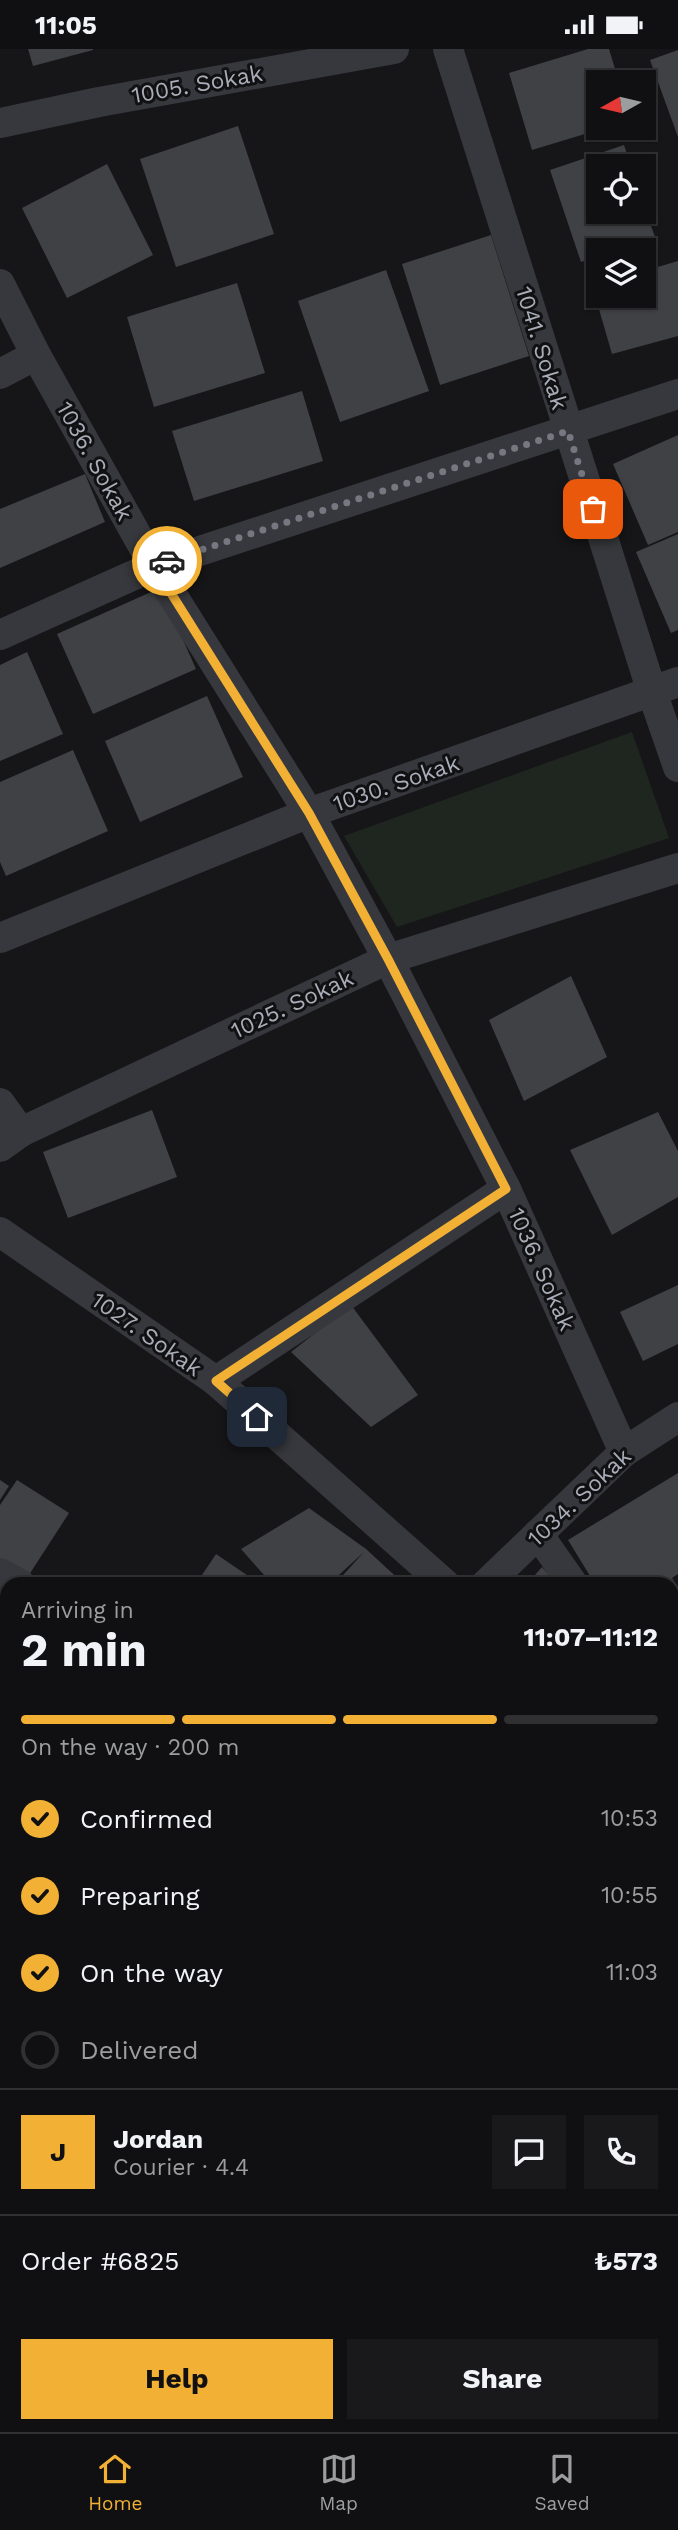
<!DOCTYPE html>
<meta charset="utf-8">
<style>
:root{--surface:#101012;--page:#19191b;--text:#f1f3f6;--muted:#9c9d9f;--line:#303032;--accent:#f2b134}
body{margin:0;font-family:"Work Sans",sans-serif;background:var(--page);color:var(--text);height:100vh;display:flex;flex-direction:column;font-size:26px;white-space:nowrap}
*{box-sizing:border-box;margin:0}
p{font-size:23px;color:var(--muted)}
.icon{flex:none;width:38px;height:38px;fill:none;stroke:currentColor;stroke-width:2;stroke-linecap:round;stroke-linejoin:round}
.map{position:relative;flex:1;overflow:hidden}
.panel{position:absolute;left:0px;top:1528px;width:679px;height:856px;display:flex;flex-direction:column;background:var(--surface);border-radius:21px 21px 0 0;box-shadow:0 2px 5px #0004,0 0 0 2px var(--line)}
.panel>*{flex:none}
.needle{width:46px;rotate:262deg}
.buttons{position:absolute;left:586px;top:21px;display:grid;gap:14px}
.buttons a{display:grid;place-items:center;width:70px;height:70px;border-radius:0px;background:var(--surface);box-shadow:0 2px 5px #0004,0 0 0 2px var(--line);font-size:35px}
.pin{position:absolute;display:grid;place-items:center;width:60px;height:60px;color:#fff;margin:-30px;border-radius:14px;box-shadow:0 4px 10px #0006}
.courier{position:absolute;display:grid;place-items:center;width:70px;height:70px;margin:-35px;border:5px solid #f2b134;border-radius:50%;background:#fff;color:#222;box-shadow:0 2px 9px #0007}
.headline em{font-style:normal;font-weight:700}
.headline div{display:flex;flex-direction:column-reverse}
.headline{display:flex;align-items:center;justify-content:space-between;height:119px;padding:0 21px}
h1{font-size:46px;font-weight:700;line-height:52px}
.bar{display:grid;grid-template-columns:repeat(4,1fr);gap:10px 7px;align-content:center;height:84px;padding:0 21px}
.bar i{height:9px;border-radius:5px;background:var(--line)}
.bar .current{background:var(--accent)}
.bar p{grid-column:span 4}
.line{display:flex;align-items:center;gap:18px;padding:0 21px;border-top:2px solid var(--line)}
.line div{flex:1}
.round{display:grid;place-items:center;flex:none;width:74px;height:74px;border-radius:0px;background:var(--page)}
ol{padding:0 21px;list-style:none}
li{display:flex;align-items:center;gap:21px;height:77px}
li p{margin-inline-start:auto}
li .icon{padding:7px;border-radius:50%;background:var(--accent);color:#111;stroke-width:4}
li:last-child{color:var(--muted)}
li i{width:38px;height:38px;border:4px solid var(--line);border-radius:50%}
.cta{display:flex;gap:14px;margin-top:auto;padding:14px 21px}
.cta a{flex:1;height:80px;border-radius:0px;background:var(--accent);color:#111;font-size:28px;font-weight:700;line-height:80px;text-align:center}
.cta a+a{background:var(--page);color:var(--text)}
.status{display:flex;justify-content:space-between;align-items:center;height:49px;padding:0 35px;background:var(--surface);direction:ltr}
.status svg{height:19px;fill:currentColor}
.tab-bar{display:flex;justify-content:space-around;align-items:center;height:98px;border-top:2px solid var(--line);background:var(--surface);font-size:19px;color:var(--muted)}
.tab-bar a{display:grid;justify-items:center;gap:4px}
.tab-bar .current{color:var(--accent)}
.map>svg:first-child{display:block}
</style>
<div class="status"><b>11:05</b><svg viewBox="0 0 49 12"><path d="M0 12V9h3v3zM5 12V6h3v6zM10 12V3h3v9zM15 12V0h3v12zM26 1h20v11H26zM47 4h2v5h-2z"/></svg></div>
<div class="map">
<svg width="678" height="2383" viewBox="0 0 678 2383">
<rect width="100%" height="100%" fill="#161618"/>
<path fill="#1e261f" d="M632,683L669,789L397,878L344,787Z"/>
<g fill="#2c353c">
<path d="M0,2336L7,2342V2376L48,2377L55,2383H0Z"/>
<path d="M578,2376L581,2383H414L411,2377Z"/>
</g>
<g fill="#404145">
<path d="M28,0H93V1L33,17Z"/>
<path d="M588,0H609L619,33H598V81L532,101L509,24Z"/>
<path d="M678,1V88L650,11Z"/>
<path d="M238,77L274,185L176,218L140,110Z"/>
<path d="M624,96L631,117H598V163H644V157L655,188L615,201H598V207L581,213L550,121Z"/>
<path d="M107,115L153,206L67,249L22,159Z"/>
<path d="M491,186L529,307L440,336L402,215Z"/>
<path d="M678,212V287L612,305L592,236L598,234V247H644V222Z"/>
<path d="M386,221L429,342L340,373L298,252Z"/>
<path d="M237,234L265,324L154,358L127,268Z"/>
<path d="M302,342L323,412L194,452L172,382Z"/>
<path d="M678,386V483L648,496L613,415Z"/>
<path d="M85,425L105,473L0,519V460Z"/>
<path d="M678,485V581L671,584L636,503Z"/>
<path d="M160,539L196,620L93,665L57,585Z"/>
<path d="M27,603L63,685L0,712V616Z"/>
<path d="M207,647L243,728L140,773L105,692Z"/>
<path d="M73,701L108,782L6,827L0,813V733Z"/>
<path d="M571,927L607,1008L524,1052L489,971Z"/>
<path d="M152,1061L177,1128L68,1169L43,1103Z"/>
<path d="M658,1063L678,1102V1148L612,1186L570,1101Z"/>
<path d="M678,1236V1295L643,1312L620,1263Z"/>
<path d="M351,1256L418,1346L371,1378L291,1303Z"/>
<path d="M678,1424V1525L672,1529L678,1538V1567L672,1571V1535H595L568,1491Z"/>
<path d="M0,1431L9,1437L0,1451Z"/>
<path d="M17,1431L69,1464L27,1529L0,1512V1456Z"/>
<path d="M309,1459L366,1500L404,1535H335L364,1503L329,1535H272L241,1500Z"/>
<path d="M216,1505L260,1535H196Z"/>
<path d="M542,1518L557,1535H527Z"/>
<path d="M0,1544L7,1548V1654L0,1650Z"/>
<path d="M678,1610V1658L672,1648V1614Z"/>
<path d="M672,1735L678,1741V1772L672,1781Z"/>
<path d="M678,1809V1847L672,1843V1818Z"/>
<path d="M672,1988L678,1991V2095L672,2093Z"/>
<path d="M7,2213V2258L0,2252V2222Z"/>
<path d="M144,2376H206L201,2383H153Z"/>
<path d="M285,2376H396L399,2383H291Z"/>
</g>
<g fill="none" stroke-linecap="round" stroke-linejoin="round">
<g stroke="#3d3f44" stroke-width="4.5" stroke-dasharray="3.5 5" stroke-linecap="butt">
<path d="M0,2336L7,2342"/>
<path d="M48,2376L55,2383"/>
<path d="M411,2376L414,2383"/>
<path d="M220,2383L225,2376"/>
</g>
<g stroke="#37383d" stroke-width="23">
<path d="M0,2282L7,2287"/>
<path d="M122,2376L130,2383"/>
</g>
<g stroke="#37383d" stroke-width="30">
<path d="M448,0L652,643L678,718"/>
<path d="M0,74L99,53L394,0"/>
<path d="M0,235L36,306L154,517L309,764L388,910L506,1140L624,1403"/>
<path d="M0,325L36,306"/>
<path d="M0,586L154,517L678,345"/>
<path d="M0,889L309,764L678,633"/>
<path d="M0,1054L21,1083"/>
<path d="M0,1098L21,1083L388,910L678,819"/>
<path d="M0,1183L216,1332L445,1535"/>
<path d="M216,1332L506,1140"/>
<path d="M538,1485L573,1535"/>
<path d="M0,1524L20,1535"/>
<path d="M486,1535L624,1403L678,1368"/>
<path d="M672,1677L678,1686"/>
<path d="M672,1935L678,1939"/>
</g>
<path stroke="#37383d" stroke-width="38" d="M646,2376L649,2383"/>
<g stroke="#45474d" stroke-width="38">
<path d="M0,1872L7,1873"/>
<path d="M0,1916L7,1918"/>
<path d="M672,2157H678"/>
<path d="M672,2186L678,2191"/>
<path d="M672,2290L678,2296"/>
</g>
</g>
<g fill="none" stroke-linecap="round" stroke-linejoin="round">
<path stroke="#757880" stroke-width="7" stroke-dasharray="0 12.6" d="M167,512L568,382L593,460"/>
<path stroke="#f2b134" stroke-width="9" d="M167,512L154,517L309,764L388,910L506,1140L216,1332L257,1368"/>
</g>
<g text-anchor="middle" stroke-width="6" stroke-linejoin="round" paint-order="stroke">
<g font-size="23" fill="#a8adb8" stroke="#111113">
<text transform="translate(197 35) rotate(-10)" y="8">1005. Sokak</text>
<text transform="translate(542 299) rotate(73)" y="8">1041. Sokak</text>
<text transform="translate(95 412) rotate(61)" y="8">1036. Sokak</text>
<text transform="translate(396 734) rotate(-19)" y="8">1030. Sokak</text>
<text transform="translate(292 955) rotate(-25)" y="8">1025. Sokak</text>
<text transform="translate(542 1220) rotate(66)" y="8">1036. Sokak</text>
<text transform="translate(147 1285) rotate(35)" y="8">1027. Sokak</text>
<text transform="translate(579 1448) rotate(-43)" y="8">1034. Sokak</text>
</g>
</g>
</svg>
<div class="buttons">
<a><svg class="needle" viewBox="-14 -14 28 28"><path d="M0-13l5 13h-10z" fill="#e53935"/><path d="M0 13l5-13h-10z" fill="#9c9d9f"/></svg></a>
<a><svg class="icon" aria-label="locate" viewBox="0 0 24 24"><circle cx="12" cy="12" r="6"/><path d="M12 2v4M12 18v4M2 12h4M18 12h4"/></svg></a>
<a><svg class="icon" aria-label="layers" viewBox="0 0 24 24"><path d="M12 4l9 5-9 5-9-5zM3 14l9 5 9-5"/></svg></a>
</div>
<div class="pin" style="left:593px;top:460px;background:#ea580c"><svg class="icon" aria-label="bag" viewBox="0 0 24 24"><path d="M5 8h14l-1 12H6zM9 8a3 3 0 0 1 6 0"/></svg></div>
<div class="pin" style="left:257px;top:1368px;background:#1f2937"><svg class="icon" aria-label="home" viewBox="0 0 24 24"><path d="M3 11l9-7 9 7M6 9v11h12V9"/></svg></div>
<div class="courier" style="left:167px;top:512px"><svg class="icon" aria-label="car" viewBox="0 0 24 24"><path d="M5 17H2v-5l4-1 3-4h7l3 4 3 1v5h-3M9 17h6M6 11h13"/><circle cx="7" cy="17" r="2"/><circle cx="17" cy="17" r="2"/></svg></div>
<section class="panel">
<div class="headline"><div><h1>2 min</h1><p>Arriving in</p></div><em>11:07–11:12</em></div>
<div class="bar"><i class="current"></i><i class="current"></i><i class="current"></i><i></i><p>On the way · 200 m</p></div>
<ol>
<li><svg class="icon" aria-label="check" viewBox="0 0 24 24"><path d="M5 12l5 5 9-10"/></svg>Confirmed<p>10:53</p></li>
<li><svg class="icon" aria-label="check" viewBox="0 0 24 24"><path d="M5 12l5 5 9-10"/></svg>Preparing<p>10:55</p></li>
<li><svg class="icon" aria-label="check" viewBox="0 0 24 24"><path d="M5 12l5 5 9-10"/></svg>On the way<p>11:03</p></li>
<li><i></i>Delivered</li>
</ol>
<div class="line" style="height:126px"><b class="round" style="background:var(--accent);color:#111">J</b><div><b>Jordan</b><p>Courier · 4.4</p></div><a class="round"><svg class="icon" aria-label="chat" viewBox="0 0 24 24"><path d="M4 5h16v11H9l-5 4z"/></svg></a><a class="round"><svg class="icon" aria-label="phone" viewBox="0 0 24 24"><path d="M5 4h4l2 5-3 2q2 4 5 5l2-3 5 2v4C11 20 4 13 5 4z"/></svg></a></div>
<div class="line" style="height:91px"><div>Order #6825</div><b>₺573</b></div>
<div class="cta"><a>Help</a><a>Share</a></div>
</section>
</div>
<nav class="tab-bar">
<a class="current"><svg class="icon" aria-label="home" viewBox="0 0 24 24"><path d="M3 11l9-7 9 7M6 9v11h12V9"/></svg>Home</a>
<a><svg class="icon" aria-label="map" viewBox="0 0 24 24"><path d="M3 6l6-2 6 2 6-2v14l-6 2-6-2-6 2zM9 4v14M15 6v14"/></svg>Map</a>
<a><svg class="icon" aria-label="saved" viewBox="0 0 24 24"><path d="M7 4h10v16l-5-4-5 4z"/></svg>Saved</a>
</nav>
